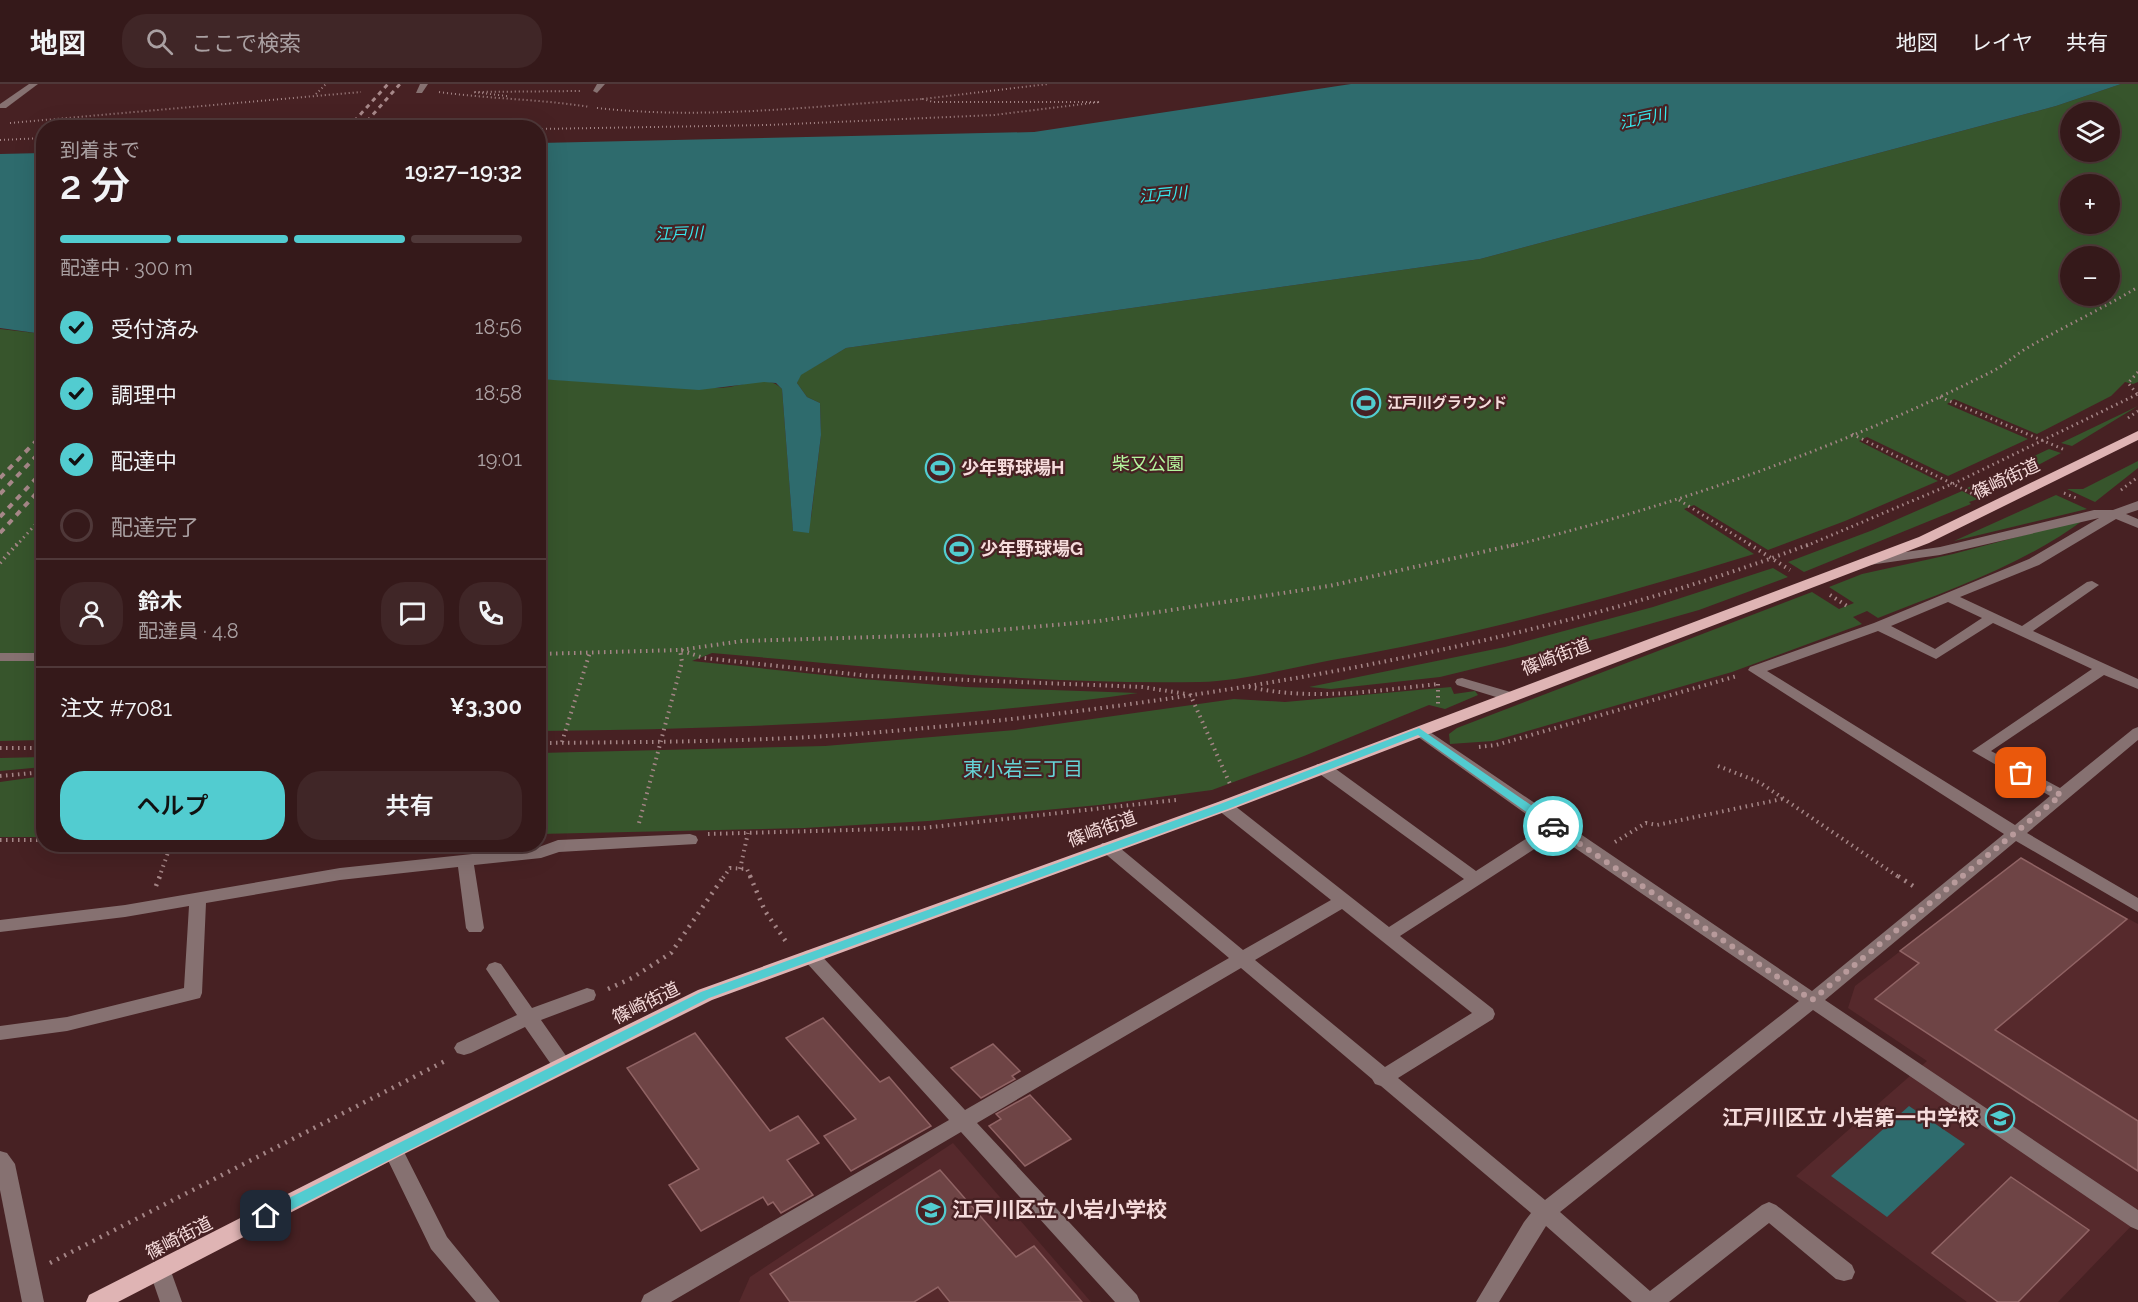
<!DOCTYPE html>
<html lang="ja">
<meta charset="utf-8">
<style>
:root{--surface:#35191a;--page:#402627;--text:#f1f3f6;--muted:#aaa0a2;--line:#4f3839;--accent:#52ccd0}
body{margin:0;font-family:Raleway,"Noto Sans JP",sans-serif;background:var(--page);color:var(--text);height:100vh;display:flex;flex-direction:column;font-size:22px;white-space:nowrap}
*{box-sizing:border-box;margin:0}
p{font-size:20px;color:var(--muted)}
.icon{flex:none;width:33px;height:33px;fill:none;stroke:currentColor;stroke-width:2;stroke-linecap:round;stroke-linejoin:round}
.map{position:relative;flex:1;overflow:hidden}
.drawer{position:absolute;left:36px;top:36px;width:510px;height:732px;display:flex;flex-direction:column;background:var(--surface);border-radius:24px;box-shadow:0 6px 24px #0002,0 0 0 2px var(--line)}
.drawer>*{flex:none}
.buttons{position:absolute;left:2060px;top:18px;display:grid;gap:12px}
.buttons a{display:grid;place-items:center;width:60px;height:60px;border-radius:50%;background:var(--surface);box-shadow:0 6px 24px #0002,0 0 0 2px var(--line);font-size:30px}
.pin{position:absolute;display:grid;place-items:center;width:51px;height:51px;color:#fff;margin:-26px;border-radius:12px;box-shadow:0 3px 9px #0006}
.courier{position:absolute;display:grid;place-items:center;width:60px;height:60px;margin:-30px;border:4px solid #52ccd0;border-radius:50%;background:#fff;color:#222;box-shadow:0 2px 8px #0007}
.summary em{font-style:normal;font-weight:600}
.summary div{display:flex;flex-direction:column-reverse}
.summary{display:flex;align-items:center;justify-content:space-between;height:102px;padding:0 24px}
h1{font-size:39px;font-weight:600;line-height:45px}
.bar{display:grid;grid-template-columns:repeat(4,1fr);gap:9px 6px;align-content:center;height:72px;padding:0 24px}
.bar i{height:8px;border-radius:4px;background:var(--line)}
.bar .active{background:var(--accent)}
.bar p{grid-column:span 4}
.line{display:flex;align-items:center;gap:15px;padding:0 24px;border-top:2px solid var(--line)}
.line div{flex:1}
.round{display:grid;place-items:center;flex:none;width:63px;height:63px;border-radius:24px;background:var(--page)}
ol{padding:0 24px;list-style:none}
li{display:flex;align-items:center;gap:18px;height:66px}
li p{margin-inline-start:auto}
li .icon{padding:6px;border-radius:50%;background:var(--accent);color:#111;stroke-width:4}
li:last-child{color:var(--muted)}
li i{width:33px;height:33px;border:3px solid var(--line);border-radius:50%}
.primary-button{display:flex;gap:12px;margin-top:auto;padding:12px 24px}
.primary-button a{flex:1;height:69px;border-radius:24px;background:var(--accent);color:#111;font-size:24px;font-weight:600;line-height:69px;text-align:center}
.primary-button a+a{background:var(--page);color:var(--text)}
header{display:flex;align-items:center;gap:36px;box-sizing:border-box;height:84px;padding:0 30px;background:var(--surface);border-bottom:2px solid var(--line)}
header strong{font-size:28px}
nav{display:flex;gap:33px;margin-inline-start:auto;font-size:21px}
.search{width:420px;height:54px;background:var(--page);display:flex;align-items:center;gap:15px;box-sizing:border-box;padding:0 21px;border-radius:24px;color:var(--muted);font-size:22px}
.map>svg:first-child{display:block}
</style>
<header>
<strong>地図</strong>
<div class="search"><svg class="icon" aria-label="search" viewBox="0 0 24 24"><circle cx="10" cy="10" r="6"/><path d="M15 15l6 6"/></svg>ここで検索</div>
<nav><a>地図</a><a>レイヤ</a><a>共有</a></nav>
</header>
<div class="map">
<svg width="2138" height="1218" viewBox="0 0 2138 1218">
<rect width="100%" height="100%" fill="#472123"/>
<g fill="#56292c">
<path d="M2020,775L2138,840V1135L2058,1218H1967L1796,1092L1927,977L1848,924L1855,902Z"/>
<path d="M953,1059L1091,1218H739L750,1193Z"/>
</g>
<g fill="#37552c" fill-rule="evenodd">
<path d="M2121,0H2138V298L2133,300L2125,298L2111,312L2037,350L1954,315L1947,320L2028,355L1948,392L1867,353L1859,357L1938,397L1845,437L1768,466L1694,421L1684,425L1754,470C1615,513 1475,551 1332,576C1291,584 1241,597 1200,598C1039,601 874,583 712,569L692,577L862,595L966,603L1138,609C939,637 740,645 539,647V295C599,297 660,305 720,304C739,304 767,289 782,305L793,446L811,434L821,351L820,319L807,313L797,299L800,291L846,264L1480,175L2056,22ZM2070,28H2109V68H2070ZM2070,100H2109V140H2070ZM2070,172H2109V212H2070Z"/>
<path d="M0,245L44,250L43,656L0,657Z"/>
<path d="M2138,322L2072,362L2061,359Z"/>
<path d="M2049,365L2061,369L2017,392L2020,396L1982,412L1967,404Z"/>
<path d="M2138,377V384L2095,418L2067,405H2083Z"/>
<path d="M1962,407L1978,415L1969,418L1971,420L1804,488L1788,478L1873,446Z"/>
<path d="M2056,411L2087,425L1954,457Z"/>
<path d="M2085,435C2023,481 1949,506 1878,534L1867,527L1853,533L1862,540L1732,588L1493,657L1450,660L1449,650L1457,644L1812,508L1839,525L1854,519L1829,503L1862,490L1953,470Z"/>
<path d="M1773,484L1788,493L1699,526L1604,553L1440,593L1331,605L1309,603L1505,563L1653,523Z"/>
<path d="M1451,603L1454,610L1475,607L1478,611L1445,625L1429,621L1304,672L1212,706L1099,721L928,737L804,744L539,750V669L825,662L1015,646L1234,615L1285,618Z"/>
<path d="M43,673V683L0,687V674Z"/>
<path d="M43,692V753H0V698Z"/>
</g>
<g fill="#2e6b6d">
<path d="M1351,0H2121L2056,22L1480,175L846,264L801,291L797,299L807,313L820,319L821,351L809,449L793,447L782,305L776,299L764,298L699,306L539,295V59L1034,48Z"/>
<path d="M43,69H44L43,250L0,244V70Z"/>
<path d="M1909,1022L1965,1060L1887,1133L1831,1092Z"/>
</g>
<g fill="#6e4445" stroke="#906364" stroke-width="1.5">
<path d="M2021,774L2127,835L1995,946L2138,1037V1087L1875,915L1919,879L1900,867Z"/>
<path d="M823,934L880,998L889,993L931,1042L851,1087L824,1052L856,1035L786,954Z"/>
<path d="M695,949L770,1047L798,1032L819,1059L787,1076L813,1111L781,1129L773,1118L768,1121L763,1113L701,1147L669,1101L699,1085L627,984Z"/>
<path d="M993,960L1020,987L1012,992L1015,995L981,1014L951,984Z"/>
<path d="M1030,1011L1071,1055L1025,1082L989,1042L1001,1035L996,1030Z"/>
<path d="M940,1086L1016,1173L1034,1162L1082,1218H950L938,1203L914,1218H790L770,1190Z"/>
<path d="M2011,1093L2089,1146L2018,1218H1998L1932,1169Z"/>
</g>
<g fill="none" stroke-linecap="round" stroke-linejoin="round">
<g stroke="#a48586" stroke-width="2" stroke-dasharray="1 3" stroke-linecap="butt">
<path d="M439,8C490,15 539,15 590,23"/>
<path d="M316,10L326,0"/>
<path d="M507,12L473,8L580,7"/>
<path d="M597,24C706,36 814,22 923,15"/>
<path d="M10,39L361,8"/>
<path d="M538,45L768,41L994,31L1100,18H933L923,15L1048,0"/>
<path d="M0,56L44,54"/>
</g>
<g stroke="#a48586" stroke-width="3" stroke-dasharray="1.5 4" stroke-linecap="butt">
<path d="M2138,288L2128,299L2138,311"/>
<path d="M1940,313L2065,366"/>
<path d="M2128,334L2138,327"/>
<path d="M1852,350L1975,411"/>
<path d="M2121,406L2138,393"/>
<path d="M2064,409L2079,415"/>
<path d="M1679,416L1752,462"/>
<path d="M16,462L44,431"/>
<path d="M1511,462C1677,421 1841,364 1993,287C2005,281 2015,271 2027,264C2063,243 2102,225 2138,203"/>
<path d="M1806,462L1959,397L2138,310"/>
</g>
<g stroke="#a48586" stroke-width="4" stroke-dasharray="1.5 4.5" stroke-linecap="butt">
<path d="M1749,460L1790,486"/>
<path d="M0,479L17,460"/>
<path d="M1830,511L1847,522"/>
<path d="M538,570L680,566L704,574L870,592L1142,603L1187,610"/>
<path d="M1438,600V620"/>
<path d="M1249,603C1312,617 1374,607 1438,600"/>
<path d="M1190,610L1230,700"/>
<path d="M562,658L590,568"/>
<path d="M538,659C644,658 751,658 856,650C1021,637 1184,615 1346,585C1503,555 1660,517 1810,460"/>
<path d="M1479,663L1496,661L1737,592"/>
<path d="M0,664H44"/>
<path d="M1718,682L1759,698L1900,794"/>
<path d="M0,692L44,688"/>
<path d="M639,739L682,578L680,566L742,557L942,551L1099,537L1329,502L1518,460"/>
<path d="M708,750L923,744L1176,716"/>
<path d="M0,756H44"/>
<path d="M1615,758L1646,739L1657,741L1782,715"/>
<path d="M740,785L748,749"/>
<path d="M159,794L171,760"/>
<path d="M723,794L730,784L747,785L751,794"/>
</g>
<g stroke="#a48586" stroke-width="4.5" stroke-dasharray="2 6" stroke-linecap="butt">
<path d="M750,792L765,827L787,859"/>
<path d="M1898,792L1916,804"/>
<path d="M156,802L160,792"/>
<path d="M608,905L632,894L671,869L724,792"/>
<path d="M50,1179L447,976"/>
</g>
<g fill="#867171" fill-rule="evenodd">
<path d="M29,0H38L6,24H0V20Z"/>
<path d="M420,0H428L422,9H416Z"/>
<path d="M597,0H605L597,9L593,7Z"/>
<path d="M2138,417V426L2126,430L2138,435V444L2116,435L2039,481L1960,513L2022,542L2087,498L2092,497L2099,501L2033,547L2138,595V605L2104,591L1991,667L2060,704L2133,645L2138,643V656L2027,749L2138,814V828L2016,757L1825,916L2138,1126V1146L2131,1143L1813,926L1560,1128L1650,1207L1762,1121L1769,1118L1776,1121L1852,1181L1855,1188L1852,1195L1844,1197L1836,1195L1769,1139L1669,1218H1632L1546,1142L1499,1218H1476L1524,1138L1531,1129L1381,1002L1375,1000L1372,995L1241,884L977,1039L1137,1211L1140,1218H1115L961,1048L671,1218H641L644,1211L949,1036L805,877L802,872L805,867L811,866L817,867L965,1026L1229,874L1102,767L1100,763L1102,759H1114L1243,866L1331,816L1218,726L1216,722L1218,718H1230L1389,843L1464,795L1317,688L1315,684L1317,680H1329L1476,787L1544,743L1414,650L1411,647L1414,644H1424L1812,907L2004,750L1748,586L1750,583L1874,539L2029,475L2099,434L1940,471L1869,481L1864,480L1862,477L1864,474L1940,463L2094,426H2113ZM1948,518L1982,534L1935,565L1891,542ZM1993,539L2092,585L1972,667L2050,712L2015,741L1767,587L1878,547L1936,575ZM1556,751L1799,917L1545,1116L1398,994L1493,935L1495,930L1493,925L1400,852ZM1342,825L1472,929L1385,983L1255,876Z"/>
<rect x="0" y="569" width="44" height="8"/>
<path d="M1462,594L1514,609L1517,612L1509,617L1457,601L1455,598L1457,595Z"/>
<path d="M690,750L696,752L698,756L696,760L559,768L541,774L474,781L484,844L481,848H469L466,844L458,783L340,796L206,819L202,909L200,914L67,947L0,956V942L67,933L184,904L189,822L125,833L0,848V836L125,821L340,784L539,763L558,756Z"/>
<path d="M495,878L501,880L532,924L587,904L594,906L596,911L594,916L541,936L569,976L572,981L569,986L562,988L555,986L525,943L471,969L464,971L457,969L454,964L457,959L517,931L486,885L489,880Z"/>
<path d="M393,1058L400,1060L447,1153L500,1218H476L431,1165L383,1066L386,1060Z"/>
<path d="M0,1067L7,1069L15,1080L44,1218H22L0,1106Z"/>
<path d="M160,1177L168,1179L182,1218H160L149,1186L152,1179Z"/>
</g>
<path fill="#dfb4b4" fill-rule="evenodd" d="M2138,347V356L1929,459L1230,726L712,916L400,1072L118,1218H86L89,1211L386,1060L698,906L1218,718L1919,453Z"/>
<g stroke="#a78889" stroke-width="3" stroke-dasharray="4.5 4.5" stroke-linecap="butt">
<path d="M348,44L388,0"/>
<path d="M361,44L400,0"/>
</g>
<g stroke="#a78889" stroke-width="4" stroke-dasharray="6 6" stroke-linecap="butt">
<path d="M0,394L44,349"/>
<path d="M0,410L44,364"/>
<path d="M0,433L44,386"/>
<path d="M0,449L44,401"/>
</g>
</g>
<path fill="#52ccd0" d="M1419,644L1557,739V744H1549L1418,651L1228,725L709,914L271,1136L266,1137L259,1132L261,1128L701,908L1220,720Z"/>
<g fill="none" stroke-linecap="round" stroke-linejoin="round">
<path stroke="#b89a9b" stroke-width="6" stroke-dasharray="0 10.8" d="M1553,742L1812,916L2061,711L2021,689"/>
</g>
<defs>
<g id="stadium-ring" transform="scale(1.5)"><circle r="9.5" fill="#472123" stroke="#52ccd0" stroke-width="1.5"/><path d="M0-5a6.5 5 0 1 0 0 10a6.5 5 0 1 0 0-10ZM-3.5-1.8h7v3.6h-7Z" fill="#52ccd0"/></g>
<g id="school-ring" transform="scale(1.5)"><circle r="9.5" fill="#472123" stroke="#52ccd0" stroke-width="1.5"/><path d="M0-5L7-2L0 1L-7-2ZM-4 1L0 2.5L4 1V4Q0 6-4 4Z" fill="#52ccd0"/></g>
</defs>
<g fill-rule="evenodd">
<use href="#stadium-ring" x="1366" y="319"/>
<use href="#stadium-ring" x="940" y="384"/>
<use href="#stadium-ring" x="959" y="465"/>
<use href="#school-ring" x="2000" y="1034"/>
<use href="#school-ring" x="931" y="1126"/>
</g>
<g text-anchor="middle" stroke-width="4.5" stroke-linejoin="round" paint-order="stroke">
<g font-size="15" font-weight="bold" fill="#f5dbdb" stroke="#472123" text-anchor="start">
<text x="1387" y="324">江戸川グラウンド</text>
</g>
<g font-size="16" font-style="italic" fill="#37e8ed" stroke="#472123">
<text transform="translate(1643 34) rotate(-12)" y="6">江戸川</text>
<text transform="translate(1163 110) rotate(-5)" y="6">江戸川</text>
<text transform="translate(679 149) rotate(-2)" y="6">江戸川</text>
</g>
<g font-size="18" fill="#b5f79e" stroke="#472123">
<text x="1148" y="386">柴又公園</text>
</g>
<g font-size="18" font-weight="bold" fill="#f5dbdb" stroke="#472123" text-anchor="start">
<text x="961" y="390">少年野球場H</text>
<text x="980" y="471">少年野球場G</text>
</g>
<g font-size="18" fill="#f5dbdb" stroke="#472123">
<text transform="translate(2006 395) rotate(-25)" y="6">篠崎街道</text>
<text transform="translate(1556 573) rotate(-21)" y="6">篠崎街道</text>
<text transform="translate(1102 745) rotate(-20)" y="6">篠崎街道</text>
<text transform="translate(646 919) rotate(-26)" y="6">篠崎街道</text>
<text transform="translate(179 1154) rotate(-27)" y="6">篠崎街道</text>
</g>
<g font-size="20" fill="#66d3d6" stroke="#472123">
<text x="1023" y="692">東小岩三丁目</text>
</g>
<g font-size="21" font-weight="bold" fill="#f5dbdb" stroke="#472123" text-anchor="end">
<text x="1979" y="1041">江戸川区立 小岩第一中学校</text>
<text x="952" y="1133" text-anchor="start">江戸川区立 小岩小学校</text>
</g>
</g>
</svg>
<div class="buttons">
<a><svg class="icon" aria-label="layers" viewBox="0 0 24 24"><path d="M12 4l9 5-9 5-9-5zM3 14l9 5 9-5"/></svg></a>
<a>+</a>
<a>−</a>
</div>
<div class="pin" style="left:2021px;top:689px;background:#ea580c"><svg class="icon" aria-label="bag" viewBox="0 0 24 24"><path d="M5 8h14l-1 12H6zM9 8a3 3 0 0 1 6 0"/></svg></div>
<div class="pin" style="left:266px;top:1132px;background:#1f2937"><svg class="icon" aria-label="home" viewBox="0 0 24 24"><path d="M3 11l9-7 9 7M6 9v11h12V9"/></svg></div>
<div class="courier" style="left:1553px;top:742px"><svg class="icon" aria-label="car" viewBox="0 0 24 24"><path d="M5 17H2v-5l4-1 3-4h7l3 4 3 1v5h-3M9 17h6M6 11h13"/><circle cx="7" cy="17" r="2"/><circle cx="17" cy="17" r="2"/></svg></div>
<section class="drawer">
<div class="summary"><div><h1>2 分</h1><p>到着まで</p></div><em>19:27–19:32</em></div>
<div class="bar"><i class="active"></i><i class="active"></i><i class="active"></i><i></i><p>配達中 · 300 m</p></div>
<ol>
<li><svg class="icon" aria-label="check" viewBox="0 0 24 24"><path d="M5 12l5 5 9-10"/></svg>受付済み<p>18:56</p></li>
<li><svg class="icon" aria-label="check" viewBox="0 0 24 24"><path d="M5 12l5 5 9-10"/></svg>調理中<p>18:58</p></li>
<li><svg class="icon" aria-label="check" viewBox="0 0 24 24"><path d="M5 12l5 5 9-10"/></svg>配達中<p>19:01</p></li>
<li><i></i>配達完了</li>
</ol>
<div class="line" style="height:108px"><a class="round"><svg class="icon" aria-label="person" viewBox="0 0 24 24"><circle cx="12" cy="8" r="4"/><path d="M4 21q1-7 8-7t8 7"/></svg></a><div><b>鈴木</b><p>配達員 · 4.8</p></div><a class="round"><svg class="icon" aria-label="chat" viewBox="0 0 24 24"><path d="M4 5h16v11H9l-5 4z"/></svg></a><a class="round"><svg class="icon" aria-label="phone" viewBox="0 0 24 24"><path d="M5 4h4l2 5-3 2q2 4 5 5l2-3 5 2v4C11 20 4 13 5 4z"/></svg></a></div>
<div class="line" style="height:78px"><div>注文 #7081</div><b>¥3,300</b></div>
<div class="primary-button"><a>ヘルプ</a><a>共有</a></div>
</section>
</div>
